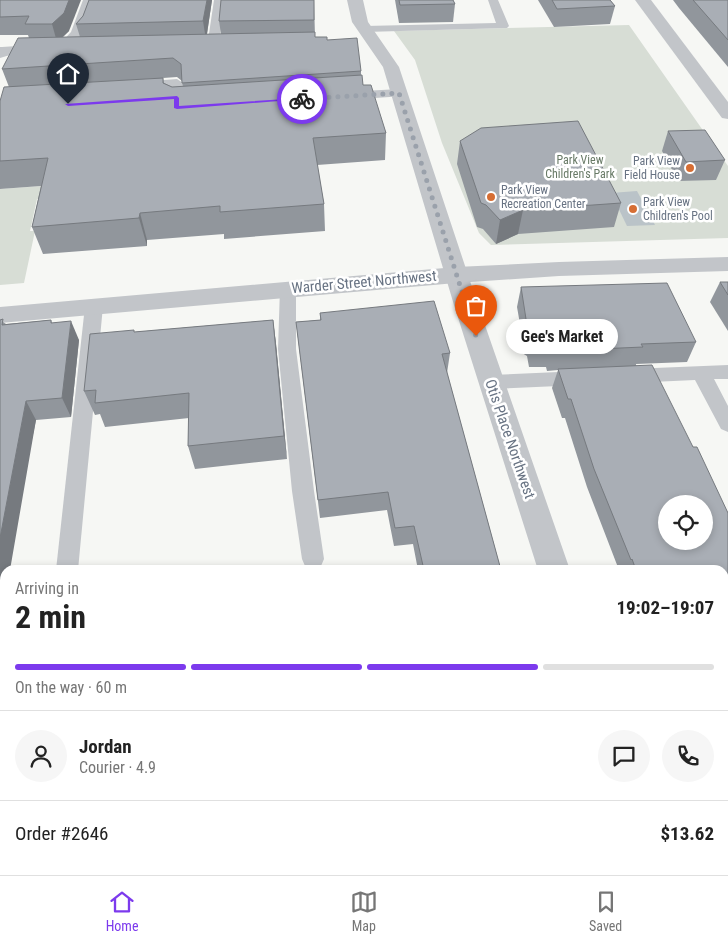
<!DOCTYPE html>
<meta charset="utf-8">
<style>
:root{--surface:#fff;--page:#f6f6f6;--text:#222;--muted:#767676;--line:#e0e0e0;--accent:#7c3aed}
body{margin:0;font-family:"Roboto Condensed",sans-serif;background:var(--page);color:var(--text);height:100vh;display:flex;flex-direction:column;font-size:19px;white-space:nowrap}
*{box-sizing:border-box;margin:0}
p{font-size:16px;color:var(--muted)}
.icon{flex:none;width:28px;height:28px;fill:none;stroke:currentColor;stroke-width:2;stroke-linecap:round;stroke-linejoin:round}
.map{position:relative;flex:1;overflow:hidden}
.side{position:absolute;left:0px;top:565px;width:729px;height:310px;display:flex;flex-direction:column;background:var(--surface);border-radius:15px 15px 0 0;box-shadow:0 2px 8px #0003}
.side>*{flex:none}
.fabs{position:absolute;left:658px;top:495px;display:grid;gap:10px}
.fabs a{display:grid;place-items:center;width:55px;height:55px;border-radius:50%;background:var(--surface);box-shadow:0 2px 8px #0003;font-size:25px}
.pin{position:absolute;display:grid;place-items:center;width:42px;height:42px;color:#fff;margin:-51px -21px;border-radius:50% 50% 50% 0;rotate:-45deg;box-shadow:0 0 5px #0007}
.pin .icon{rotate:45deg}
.courier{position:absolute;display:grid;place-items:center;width:50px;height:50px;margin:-25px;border:4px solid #7c3aed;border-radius:50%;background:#fff;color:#222;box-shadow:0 1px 6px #0007}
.bubble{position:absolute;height:35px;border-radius:18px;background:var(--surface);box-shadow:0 2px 8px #0003;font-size:16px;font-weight:700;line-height:35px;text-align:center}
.summary em{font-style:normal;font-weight:700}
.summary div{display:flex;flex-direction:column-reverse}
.summary{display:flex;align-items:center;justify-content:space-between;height:85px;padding:0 15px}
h1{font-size:32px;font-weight:700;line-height:38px}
.bar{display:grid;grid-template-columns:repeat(4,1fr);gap:8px 5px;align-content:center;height:60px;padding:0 15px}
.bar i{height:6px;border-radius:4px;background:var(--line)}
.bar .current{background:var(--accent)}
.bar p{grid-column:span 4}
.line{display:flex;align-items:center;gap:12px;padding:0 15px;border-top:1px solid var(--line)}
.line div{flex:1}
.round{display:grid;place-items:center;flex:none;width:52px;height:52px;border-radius:26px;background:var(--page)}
.dock{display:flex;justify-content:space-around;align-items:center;height:70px;border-top:1px solid var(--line);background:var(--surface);font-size:14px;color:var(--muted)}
.dock a{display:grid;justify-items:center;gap:2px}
.dock .current{color:var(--accent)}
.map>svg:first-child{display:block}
</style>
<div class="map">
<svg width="728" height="875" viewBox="0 0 728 875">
<rect width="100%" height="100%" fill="#f6f7f4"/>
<g fill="#d7ddd5">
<path d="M629,25L728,166V238L491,245L479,233L442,143L415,60L394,31Z"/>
<path d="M57,185L55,198L37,199L30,231H35L24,283L0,285V189Z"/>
</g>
<path fill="#bac3c8" d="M637,191L655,225L627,226L611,193Z"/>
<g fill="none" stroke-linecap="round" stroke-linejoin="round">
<g fill="#c2c5c9" fill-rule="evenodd">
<path d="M214,0H224L219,47L213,51L207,47Z"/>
<path d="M488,0H498L509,26L507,28L365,32L359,29L365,26L496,23Z"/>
<path d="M177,79L183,83L184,103L190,107L188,110L172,111L170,108L171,87L139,90L133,86L139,82Z"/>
<path d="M399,89L405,93L404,96L346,100L340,96L346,92Z"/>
<path d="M288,282L294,284L296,288V349L314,491L324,559L321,566L313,569L305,566L302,559L292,491L278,349L280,288L282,284Z"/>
<path d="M94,300L100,302L103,306L78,570H56L85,306L88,302Z"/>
<path d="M728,365V379H714L728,406V432L721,429L695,380L630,383L623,381L621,376L623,371L630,369Z"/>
<path d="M581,371L588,373L590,378L588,383L581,385L491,389L484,387L482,382L484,377L491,375Z"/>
<path d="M167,870H195L196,875H166Z"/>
</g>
<g fill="#c2c5c9" fill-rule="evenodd">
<path d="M83,0H99L86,34L70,51H58L56,48L71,32Z"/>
<path d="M347,0H363L368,22L399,67L478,305L570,570H538L454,305L383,67L352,22Z"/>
<path d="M635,0H651L728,102V119L722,118Z"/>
<path d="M48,44L54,46L56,49L54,52L10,55L0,58V47H2Z"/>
<path d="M633,870H673L675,875H635Z"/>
</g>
<path fill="#c2c5c9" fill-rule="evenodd" d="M728,257V271L559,276L456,283L0,323V307L456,267L559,262Z"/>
</g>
<g fill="#91969c" fill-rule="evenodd">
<path d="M0,0L69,31L63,37H80L76,24L83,16L89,0H212L207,34H221L219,21L314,0L315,37L327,40L361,71V75L363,85L386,133L385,160L317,165L324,204L325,231L224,239V234L147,240V246L43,254L32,227L41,186L0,189V101L9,87L2,69L29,38L28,35H0ZM177,77L182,81L183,87H172L164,83L163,78Z"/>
<path d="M395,0H453L455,4L453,22L399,23Z"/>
<path d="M538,0H610L615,6L610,24L554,27Z"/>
<path d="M673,0H728V67L679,8Z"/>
<path d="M668,131L725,160L716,180L678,181L662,151Z"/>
<path d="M460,141L621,203L614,227L518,234L496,244L483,229L477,227L457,164Z"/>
<path d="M720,282H728V331L710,302Z"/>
<path d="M521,287L696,342L687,362L636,364V365L693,447L728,513V854L724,843V570H619L587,487L565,418H562L552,388L558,370L547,371L546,367H529L527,356L512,347L517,327L520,324L517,307Z"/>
<path d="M320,313L450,353L447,373L501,570H418L413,544L394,546L387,510L320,518L296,322L320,320Z"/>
<path d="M0,320L6,324L51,320L52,323L79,340L71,417L36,420L5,570V651L0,652Z"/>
<path d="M273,320L276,344L287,459L195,469L188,446L189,418L105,427L100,414L95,415L84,391L135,332Z"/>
<path d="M388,870H542L544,875H388Z"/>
</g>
<g fill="#767a7f">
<path d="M69,0H81L69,31L57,42L52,24Z"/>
<path d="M207,0H212L206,40L203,21Z"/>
<path d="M523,210L518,234L496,244L500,220Z"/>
<path d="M140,213L147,240V246L139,218Z"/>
<path d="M273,320L276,344L287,459L284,436Z"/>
<path d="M71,321L79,340L71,417L62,398Z"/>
<path d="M26,401L36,420L10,570H5V648L0,643V538Z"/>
<rect x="254" y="870" width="5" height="5"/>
</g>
<g fill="#a9aeb5" stroke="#767a7f" fill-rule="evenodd">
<path d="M0,0H69L64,13L52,24H25L29,16L0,17Z"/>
<path d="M89,0H207L203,21L76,24L83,16Z"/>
<path d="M221,0H314V20L219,21Z"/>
<path d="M399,0H453L455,4L400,5Z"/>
<path d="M552,0H610L615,6L557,9Z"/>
<path d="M693,0H728V40Z"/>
<path d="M315,32V37H327V40L357,38L361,71L182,83L181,64L173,58L2,69L18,38Z"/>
<path d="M362,75L363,85H371L386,133L313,138L324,204L220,212V206L140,213L139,218L32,227L48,158L0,161V101L4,87L163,78V83L172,87Z"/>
<path d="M578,121L621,203L523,210L500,220L486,205L481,203L460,141L481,128Z"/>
<path d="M705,130L725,160L686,162L668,131Z"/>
<path d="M720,282H728V295Z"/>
<path d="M667,283L696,342L641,344L643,347L553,351L551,347L534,348L532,336L517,327L526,319L521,287Z"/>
<path d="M434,301L450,353L442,354L501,570H424L414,526L395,528L388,492L318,500L296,322L321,320L320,313Z"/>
<path d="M3,319L2,325L51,320V323L71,321L62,398L26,401L0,538V320Z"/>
<path d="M273,320L284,436L188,446L189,393L95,403L96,390L84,391L90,334L134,330V332Z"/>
<path d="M652,365L693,447H697L728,513V804L724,793V570H636L632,559L631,560L594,469L571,399H568L558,369ZM666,504H704V541H666Z"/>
<path d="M0,584H3L0,599Z"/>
<rect x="198" y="870" width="56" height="5"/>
<path d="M390,870H542L544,875H390Z"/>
</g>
<path fill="#7c3aed" d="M177,96L179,98V106L302,98L304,99L177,109L174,108V99L68,106L65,104Z"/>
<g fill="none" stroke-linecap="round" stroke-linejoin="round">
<path stroke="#9aa1ab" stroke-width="5" stroke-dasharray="0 9" d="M302,99L399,93L476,336"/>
</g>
<g fill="#d66e34" stroke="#fff" stroke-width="2">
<circle cx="690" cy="168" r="5"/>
<circle cx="491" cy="197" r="5"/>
<circle cx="633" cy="209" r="5"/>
</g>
<g text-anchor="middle" stroke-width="5" stroke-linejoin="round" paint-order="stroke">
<g font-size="12" fill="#687a66" stroke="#fff">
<text x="580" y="164">Park View<tspan x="580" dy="14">Children's Park</tspan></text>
</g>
<g font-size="12" fill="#687383" stroke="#fff" text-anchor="start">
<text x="680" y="165" text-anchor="end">Park View<tspan x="680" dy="14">Field House</tspan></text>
<text x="501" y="194">Park View<tspan x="501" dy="14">Recreation Center</tspan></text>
<text x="643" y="206">Park View<tspan x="643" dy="14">Children's Pool</tspan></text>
</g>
<g font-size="15" fill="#687383" stroke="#fff">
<text transform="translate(364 282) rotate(-5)" y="5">Warder Street Northwest</text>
<text transform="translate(510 439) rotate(71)" y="5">Otis Place Northwest</text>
</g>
</g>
</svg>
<div class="fabs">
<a><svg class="icon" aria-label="locate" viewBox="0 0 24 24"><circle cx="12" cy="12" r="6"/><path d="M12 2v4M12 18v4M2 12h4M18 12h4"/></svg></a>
</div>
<div class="pin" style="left:476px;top:336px;background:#ea580c"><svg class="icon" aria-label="bag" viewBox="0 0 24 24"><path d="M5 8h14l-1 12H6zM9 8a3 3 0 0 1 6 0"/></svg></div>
<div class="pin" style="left:68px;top:104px;background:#1f2937"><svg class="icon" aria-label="home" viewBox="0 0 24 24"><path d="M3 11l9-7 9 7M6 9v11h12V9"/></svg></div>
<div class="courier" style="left:302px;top:99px"><svg class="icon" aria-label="bike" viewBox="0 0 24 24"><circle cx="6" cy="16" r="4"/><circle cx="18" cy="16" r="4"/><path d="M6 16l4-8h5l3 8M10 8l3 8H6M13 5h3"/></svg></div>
<div class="bubble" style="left:506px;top:319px;width:112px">Gee's Market</div>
<section class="side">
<div class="summary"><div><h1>2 min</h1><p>Arriving in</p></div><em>19:02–19:07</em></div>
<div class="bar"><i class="current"></i><i class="current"></i><i class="current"></i><i></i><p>On the way · 60 m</p></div>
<div class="line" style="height:90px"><a class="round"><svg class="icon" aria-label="person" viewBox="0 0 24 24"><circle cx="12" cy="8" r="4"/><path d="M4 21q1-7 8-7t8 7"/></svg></a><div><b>Jordan</b><p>Courier · 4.9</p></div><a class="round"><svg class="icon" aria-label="chat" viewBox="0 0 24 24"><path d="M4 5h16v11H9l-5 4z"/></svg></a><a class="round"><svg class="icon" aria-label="phone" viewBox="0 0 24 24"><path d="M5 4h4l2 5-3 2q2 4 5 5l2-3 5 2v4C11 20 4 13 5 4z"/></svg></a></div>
<div class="line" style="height:65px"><div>Order #2646</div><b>$13.62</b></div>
</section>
</div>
<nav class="dock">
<a class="current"><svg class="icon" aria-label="home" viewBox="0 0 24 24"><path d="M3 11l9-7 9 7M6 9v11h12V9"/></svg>Home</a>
<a><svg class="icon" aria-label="map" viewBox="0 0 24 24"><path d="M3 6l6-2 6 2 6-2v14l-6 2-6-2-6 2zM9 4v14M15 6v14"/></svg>Map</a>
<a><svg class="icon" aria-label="saved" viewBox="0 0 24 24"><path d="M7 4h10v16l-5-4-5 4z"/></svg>Saved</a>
</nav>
